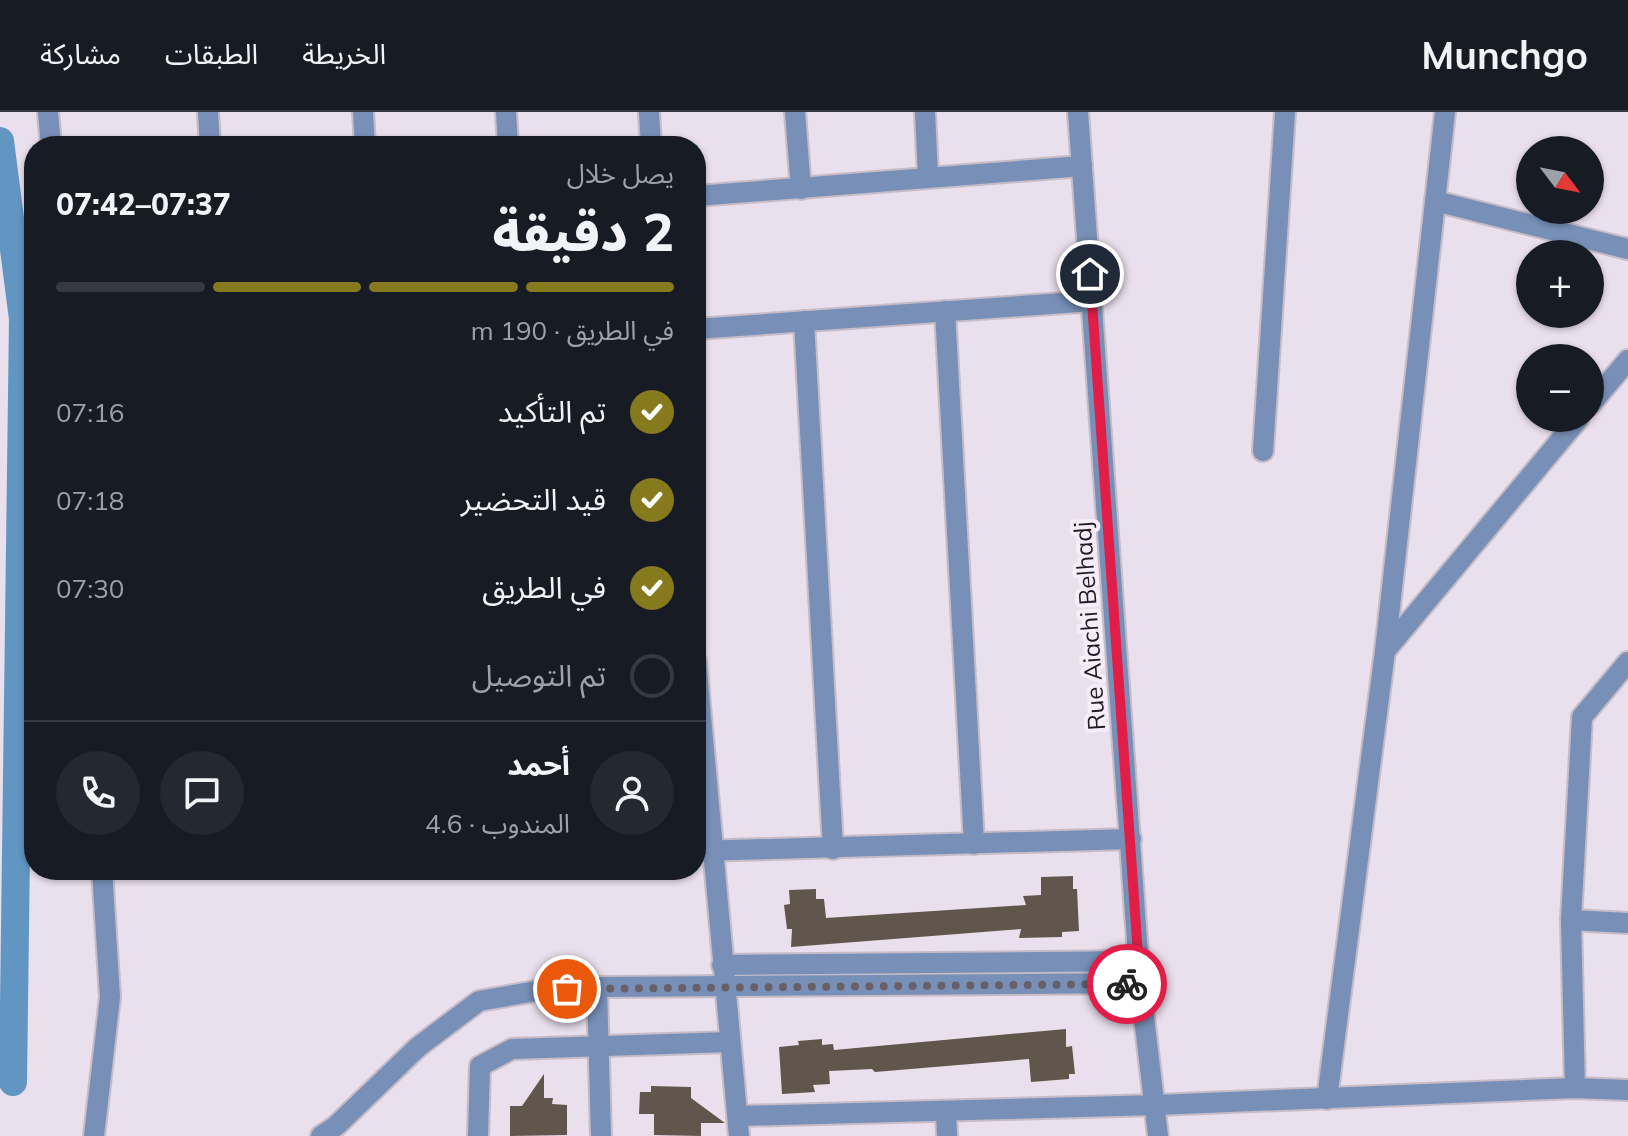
<!DOCTYPE html>
<html lang="ar">
<meta charset="utf-8">
<style>
:root{--surface:#171b24;--page:#242831;--text:#f1f3f6;--muted:#9ea1a6;--line:#363941;--accent:#86791e}
body{margin:0;font-family:Mulish,"Noto Sans Arabic",sans-serif;background:var(--page);color:var(--text);direction:rtl;height:100vh;display:flex;flex-direction:column;font-size:30px;white-space:nowrap}
*{box-sizing:border-box;margin:0}
p{font-size:26px;color:var(--muted)}
.icon{flex:none;width:44px;height:44px;fill:none;stroke:currentColor;stroke-width:2;stroke-linecap:round;stroke-linejoin:round}
.map{position:relative;flex:1;overflow:hidden;direction:ltr}
.side{position:absolute;left:24px;top:24px;width:682px;height:744px;display:flex;flex-direction:column;background:var(--surface);border-radius:32px;box-shadow:0 2px 6px #0004;direction:rtl}
.side>*{flex:none}
.needle{width:52px;rotate:122deg}
.controls{position:absolute;left:1516px;top:24px;display:grid;gap:16px}
.controls a{display:grid;place-items:center;width:88px;height:88px;border-radius:50%;background:var(--surface);box-shadow:0 2px 6px #0004;font-size:40px}
.pin{position:absolute;display:grid;place-items:center;width:68px;height:68px;color:#fff;margin:-34px;border:4px solid #fff;border-radius:50%;box-shadow:0 2px 8px #0007}
.courier{position:absolute;display:grid;place-items:center;width:80px;height:80px;margin:-40px;border:6px solid #e11d48;border-radius:50%;background:#fff;color:#222;box-shadow:0 2px 10px #0007}
.overview em{font-style:normal;font-weight:800}
.overview div{display:flex;flex-direction:column-reverse}
.overview{display:flex;align-items:center;justify-content:space-between;height:136px;padding:0 32px}
h1{font-size:52px;font-weight:800;line-height:60px}
.bar{display:grid;grid-template-columns:repeat(4,1fr);gap:12px 8px;align-content:center;height:96px;padding:0 32px}
.bar i{height:10px;border-radius:6px;background:var(--line)}
.bar .on{background:var(--accent)}
.bar p{grid-column:span 4}
.line{display:flex;align-items:center;gap:20px;padding:0 32px;border-top:2px solid var(--line)}
.line div{flex:1}
.round{display:grid;place-items:center;flex:none;width:84px;height:84px;border-radius:42px;background:var(--page)}
ol{padding:0 32px;list-style:none}
li{display:flex;align-items:center;gap:24px;height:88px}
li p{margin-inline-start:auto}
li .icon{padding:8px;border-radius:50%;background:var(--accent);color:#fff;stroke-width:4}
li:last-child{color:var(--muted)}
li i{width:44px;height:44px;border:4px solid var(--line);border-radius:50%}
header{display:flex;align-items:center;gap:48px;box-sizing:border-box;height:112px;padding:0 40px;background:var(--surface);border-bottom:2px solid var(--line)}
header strong{font-size:38px}
nav{display:flex;gap:44px;margin-inline-start:auto;font-size:28px}
.map>svg:first-child{display:block}
</style>
<header>
<strong>Munchgo</strong>
<nav><a>الخريطة</a><a>الطبقات</a><a>مشاركة</a></nav>
</header>
<div class="map">
<svg width="1628" height="1024" viewBox="0 0 1628 1024">
<rect width="100%" height="100%" fill="#eadfec"/>
<g fill="none" stroke-linecap="round" stroke-linejoin="round">
<path stroke="#6196c2" stroke-width="28" d="M0,29L23,207L13,970"/>
</g>
<g fill="#60564c">
<path d="M1073,764V777H1077L1079,819L1062,820V825L1019,826L1021,817L791,835L792,817H787L784,793L790,792L789,778L816,777V787H824L826,806L1026,793L1023,784L1041,783V765Z"/>
<path d="M1066,917V935L1072,934L1075,962H1069V967L1031,970L1029,947L875,960L872,957L829,959L830,972L813,973L815,980L782,982L779,935L799,933L798,929L822,927V933L833,932L834,938Z"/>
<path d="M544,962V986H553L552,992L567,993V1023L510,1024V994H522Z"/>
<path d="M651,974L691,975V986L725,1011H701V1024L654,1023V1002H639L640,980H651Z"/>
</g>
<g fill="none" stroke-linecap="round" stroke-linejoin="round">
<g stroke="#c6bcc7" stroke-width="24">
<g id="minor">
<path d="M48,0L51,34"/>
<path d="M208,0L210,34"/>
<path d="M363,0L365,34"/>
<path d="M506,0L508,34"/>
<path d="M649,0L651,34"/>
<path d="M795,0L801,77"/>
<path d="M925,0L928,64"/>
<path d="M696,84L1082,54"/>
<path d="M1435,89L1628,137"/>
<path d="M945,199L974,732"/>
<path d="M804,209L833,737"/>
<path d="M696,217L1092,189"/>
<path d="M1590,293L1628,248"/>
<path d="M1263,339L1285,0"/>
<path d="M1385,539L1579,306"/>
<path d="M696,549L739,1024"/>
<path d="M696,739L1131,727"/>
<path d="M1571,808L1628,811"/>
<path d="M722,853L1139,849"/>
<path d="M597,875L601,1024"/>
<path d="M1575,976L1571,808L1582,605L1628,550"/>
<path d="M1327,987L1385,539L1445,0"/>
<path d="M946,999L947,1024"/>
<path d="M739,1004L1156,993"/>
<path d="M94,1024L110,885L102,758"/>
<path d="M321,1024L336,1014L418,935L479,889L536,879L597,875L1140,871"/>
<path d="M478,1024L480,954L512,937L730,930"/>
</g>
</g>
<g stroke="#c6bcc7" stroke-width="24">
<g id="tertiary">
<path d="M1078,0L1140,871L1158,1024"/>
<path d="M1156,993L1575,976L1628,978"/>
</g>
</g>
<use href="#minor" stroke="#7890b8" stroke-width="20"/>
<use href="#tertiary" stroke="#7890b8" stroke-width="20"/>
</g>
<g fill="none" stroke-linecap="round" stroke-linejoin="round">
<path stroke="#676068" stroke-width="8" stroke-dasharray="0 14.4" d="M567,877L1127,872"/>
<path stroke="#e11d48" stroke-width="10" d="M1090,162L1140,871L1127,872"/>
</g>
<g text-anchor="middle" stroke-width="8" stroke-linejoin="round" paint-order="stroke">
<g font-size="24" fill="#201c21" stroke="#f7ecf9">
<text transform="translate(1090 514) rotate(-94)" y="8">Rue Aiachi Belhadj</text>
</g>
</g>
</svg>
<div class="controls">
<a><svg class="needle" viewBox="-14 -14 28 28"><path d="M0-13l5 13h-10z" fill="#e53935"/><path d="M0 13l5-13h-10z" fill="#9ea1a6"/></svg></a>
<a>+</a>
<a>−</a>
</div>
<div class="pin" style="left:567px;top:877px;background:#ea580c"><svg class="icon" aria-label="bag" viewBox="0 0 24 24"><path d="M5 8h14l-1 12H6zM9 8a3 3 0 0 1 6 0"/></svg></div>
<div class="pin" style="left:1090px;top:162px;background:#1f2937"><svg class="icon" aria-label="home" viewBox="0 0 24 24"><path d="M3 11l9-7 9 7M6 9v11h12V9"/></svg></div>
<div class="courier" style="left:1127px;top:872px"><svg class="icon" aria-label="bike" viewBox="0 0 24 24"><circle cx="6" cy="16" r="4"/><circle cx="18" cy="16" r="4"/><path d="M6 16l4-8h5l3 8M10 8l3 8H6M13 5h3"/></svg></div>
<section class="side">
<div class="overview"><div><h1>2 دقيقة</h1><p>يصل خلال</p></div><em>07:37–07:42</em></div>
<div class="bar"><i class="on"></i><i class="on"></i><i class="on"></i><i></i><p>في الطريق · 190 m</p></div>
<ol>
<li><svg class="icon" aria-label="check" viewBox="0 0 24 24"><path d="M5 12l5 5 9-10"/></svg>تم التأكيد<p>07:16</p></li>
<li><svg class="icon" aria-label="check" viewBox="0 0 24 24"><path d="M5 12l5 5 9-10"/></svg>قيد التحضير<p>07:18</p></li>
<li><svg class="icon" aria-label="check" viewBox="0 0 24 24"><path d="M5 12l5 5 9-10"/></svg>في الطريق<p>07:30</p></li>
<li><i></i>تم التوصيل</li>
</ol>
<div class="line" style="height:144px"><a class="round"><svg class="icon" aria-label="person" viewBox="0 0 24 24"><circle cx="12" cy="8" r="4"/><path d="M4 21q1-7 8-7t8 7"/></svg></a><div><b>أحمد</b><p>المندوب · 4.6</p></div><a class="round"><svg class="icon" aria-label="chat" viewBox="0 0 24 24"><path d="M4 5h16v11H9l-5 4z"/></svg></a><a class="round"><svg class="icon" aria-label="phone" viewBox="0 0 24 24"><path d="M5 4h4l2 5-3 2q2 4 5 5l2-3 5 2v4C11 20 4 13 5 4z"/></svg></a></div>
</section>
</div>
